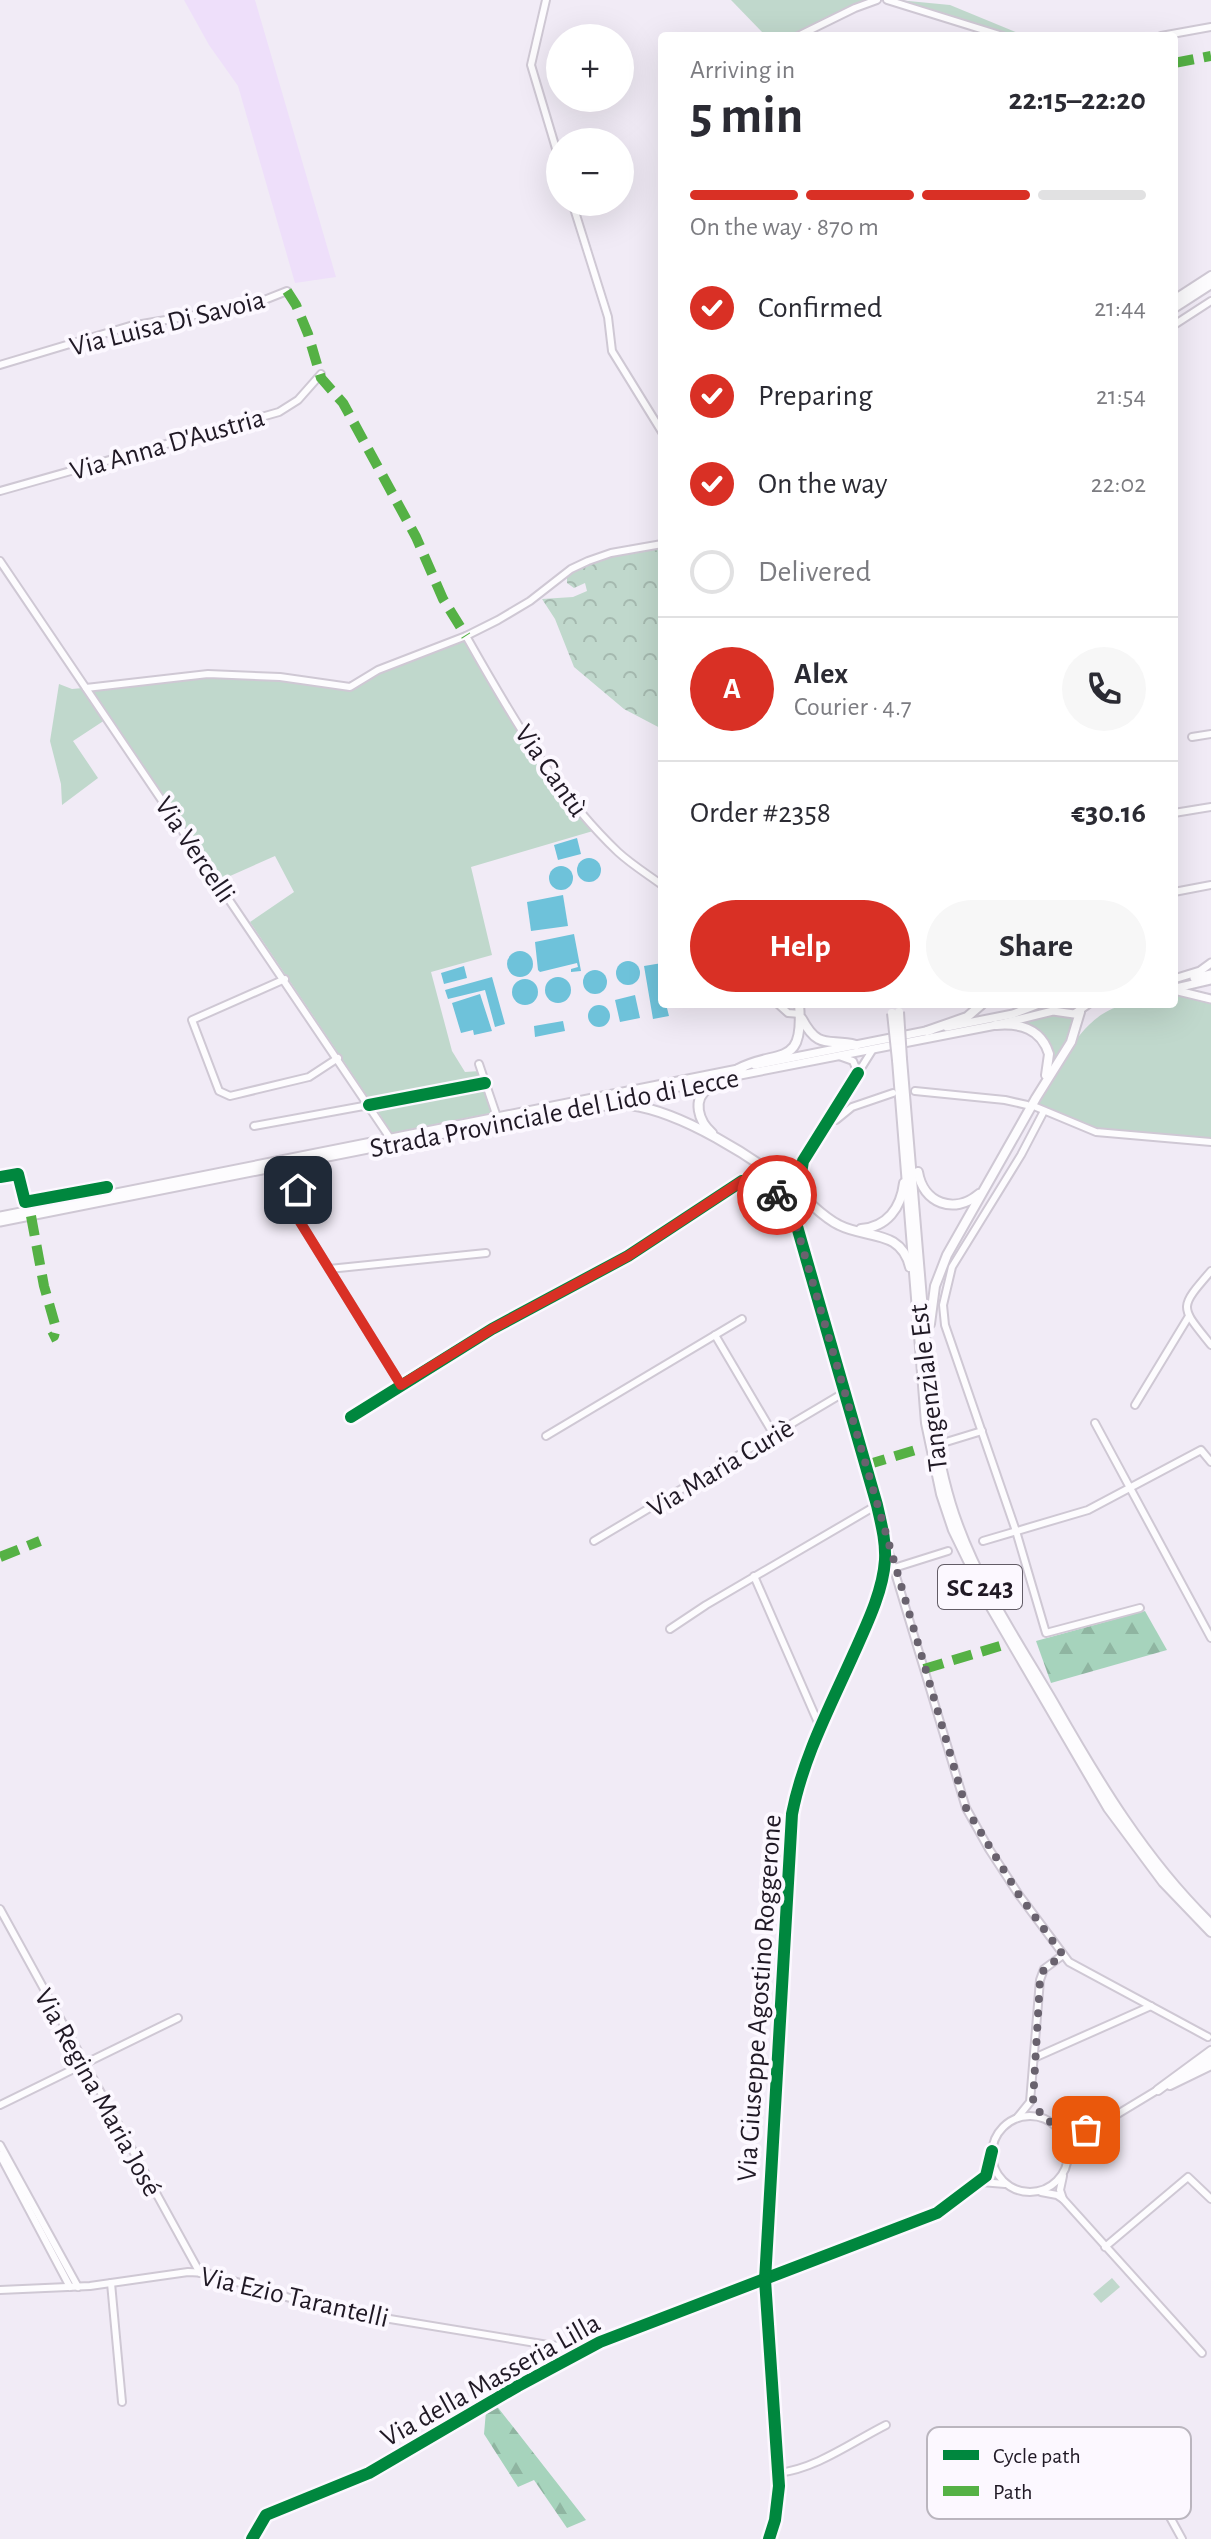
<!DOCTYPE html>
<meta charset="utf-8">
<style>
:root{--surface:#fff;--page:#f7f7f7;--text:#2b2b33;--muted:#7c7c81;--line:#e1e1e2;--accent:#d93025}
body{margin:0;font-family:"Alegreya Sans",sans-serif;background:var(--page);color:var(--text);height:100vh;display:flex;flex-direction:column;font-size:30px;white-space:nowrap}
*{box-sizing:border-box;margin:0}
p{font-size:26px;color:var(--muted)}
.icon{flex:none;width:44px;height:44px;fill:none;stroke:currentColor;stroke-width:2;stroke-linecap:round;stroke-linejoin:round}
.map{position:relative;flex:1;overflow:hidden}
.details{position:absolute;left:658px;top:32px;width:520px;height:976px;display:flex;flex-direction:column;background:var(--surface);border-radius:8px;box-shadow:0 8px 32px #0002}
.details>*{flex:none}
.fabs{position:absolute;left:546px;top:24px;display:grid;gap:16px}
.fabs a{display:grid;place-items:center;width:88px;height:88px;border-radius:50%;background:var(--surface);box-shadow:0 8px 32px #0002;font-size:40px}
.pin{position:absolute;display:grid;place-items:center;width:68px;height:68px;color:#fff;margin:-34px;border-radius:16px;box-shadow:0 4px 12px #0006}
.courier{position:absolute;display:grid;place-items:center;width:80px;height:80px;margin:-40px;border:6px solid #d93025;border-radius:50%;background:#fff;color:#222;box-shadow:0 2px 10px #0007}
.head em{font-style:normal;font-weight:600}
.head div{display:flex;flex-direction:column-reverse}
.head{display:flex;align-items:center;justify-content:space-between;height:136px;padding:0 32px}
h1{font-size:52px;font-weight:600;line-height:60px}
.bar{display:grid;grid-template-columns:repeat(4,1fr);gap:12px 8px;align-content:center;height:96px;padding:0 32px}
.bar i{height:10px;border-radius:6px;background:var(--line)}
.bar .current{background:var(--accent)}
.bar p{grid-column:span 4}
.line{display:flex;align-items:center;gap:20px;padding:0 32px;border-top:2px solid var(--line)}
.line div{flex:1}
.round{display:grid;place-items:center;flex:none;width:84px;height:84px;border-radius:42px;background:var(--page)}
ol{padding:0 32px;list-style:none}
li{display:flex;align-items:center;gap:24px;height:88px}
li p{margin-inline-start:auto}
li .icon{padding:8px;border-radius:50%;background:var(--accent);color:#fff;stroke-width:4}
li:last-child{color:var(--muted)}
li i{width:44px;height:44px;border:4px solid var(--line);border-radius:50%}
.primary-button{display:flex;gap:16px;margin-top:auto;padding:16px 32px}
.primary-button a{flex:1;height:92px;border-radius:48px;background:var(--accent);color:#fff;font-size:32px;font-weight:600;line-height:92px;text-align:center}
.primary-button a+a{background:var(--page);color:var(--text)}
.map>svg:first-child{display:block}
</style>
<div class="map">
<svg width="1211" height="2539" viewBox="0 0 1211 2539">
<defs>
<pattern id="forest-firs" width="22" height="20" patternUnits="userSpaceOnUse" patternTransform="scale(2)"><rect width="22" height="20" fill="#a6d3bc"/><path d="M5 1l3.5 6h-7zM16 11l3.5 6h-7z" fill="#8fb5a1"/></pattern>
<pattern id="park-crowns" width="20" height="18" patternUnits="userSpaceOnUse" patternTransform="scale(2)"><rect width="20" height="18" fill="#c0d8cc"/><path d="M2 6a3 3 0 1 1 6 0M12 15a3 3 0 1 1 6 0" fill="none" stroke="#a5b9af"/></pattern>
</defs>
<rect width="100%" height="100%" fill="#f1ebf6"/>
<path fill="#eedffa" d="M184,0H255L336,277L295,283L238,86L209,45Z"/>
<g fill="#c0d8cc">
<path d="M731,0H872L796,35L762,32Z"/>
<path d="M898,0L950,5L1025,36H1015Z"/>
<path d="M462,639L465,640L565,798L593,831L471,867L492,955L431,972L452,1051L465,1072L480,1071L483,1083L371,1102L250,922L294,892L275,856L221,880L93,694L92,691L208,677L296,682L347,691L377,673Z"/>
<path d="M59,684L72,689L83,688L105,720L73,741L98,778L62,805L61,784L50,741Z"/>
<path d="M1174,995H1189L1211,1003V1139L1108,1132L1038,1106C1060,1068 1081,1010 1130,1004C1144,1002 1160,1004 1174,1004Z"/>
<path d="M1053,1013L1074,1019L1070,1033L1053,1067L1052,1052L1020,1022Z"/>
<path d="M475,1088L486,1091L491,1113L391,1133L374,1105Z"/>
<path d="M1112,2278L1120,2287L1101,2303L1093,2294Z"/>
</g>
<g fill="url(#forest-firs)">
<path d="M1145,1611L1167,1650L1051,1683L1036,1641Z"/>
<path d="M496,2405L586,2520L567,2528L534,2480L518,2487L484,2434L486,2411Z"/>
</g>
<path fill="url(#park-crowns)" d="M662,546V729L624,709L574,667L555,619L542,599L573,597L587,591L585,583L574,588L567,583V577C594,553 630,557 662,546Z"/>
<g fill="#6ec2da">
<path d="M577,838L581,854L558,860L554,845Z"/>
<circle cx="589" cy="870" r="12"/>
<circle cx="561" cy="878" r="12"/>
<path d="M563,895L568,926L531,931L527,902Z"/>
<path d="M574,934L581,971L571,972V969L578,967L577,963L540,972L538,970L535,942Z"/>
<circle cx="520" cy="964" r="13"/>
<circle cx="628" cy="973" r="12"/>
<path d="M662,963V1004H666L669,1016L653,1019L644,966Z"/>
<path d="M464,966L467,978L444,984L441,973Z"/>
<circle cx="595" cy="982" r="12"/>
<circle cx="558" cy="990" r="13"/>
<path d="M492,977L505,1024L495,1027L485,990L448,999L445,990Z"/>
<circle cx="525" cy="992" r="13"/>
<path d="M480,994L492,1031L474,1035L473,1030L461,1033L452,1003Z"/>
<path d="M635,995L640,1018L620,1022L615,1000Z"/>
<circle cx="599" cy="1016" r="11"/>
<path d="M563,1021L565,1031L535,1037L534,1026Z"/>
</g>
<g fill="none" stroke-linecap="round" stroke-linejoin="round">
<g stroke="#cfc8d4" stroke-width="10">
<g id="minor">
<path d="M546,0L531,65L560,162"/>
<path d="M887,0L1003,36"/>
<path d="M798,36L855,8L877,0"/>
<path d="M1161,36L1211,27"/>
<path d="M572,202L608,317L612,351L662,432"/>
<path d="M1174,325L1211,301"/>
<path d="M0,365L130,326L249,306L287,291"/>
<path d="M0,491L279,412L298,400L321,374"/>
<path d="M0,561L390,1138"/>
<path d="M466,636C509,712 554,791 618,852C631,864 647,874 662,885"/>
<path d="M86,688L208,674L280,677L350,687L378,670L466,636L498,620L530,601L571,569L588,561L611,553L662,544"/>
<path d="M1192,737L1211,734"/>
<path d="M1174,813L1211,807"/>
<path d="M1174,892L1211,885"/>
<path d="M285,979L192,1020L219,1091L230,1096L309,1077L338,1058"/>
<path d="M778,1004L788,1013L800,1014"/>
<path d="M839,1056L853,1061L858,1073"/>
<path d="M479,1064L497,1117"/>
<path d="M915,1091L1005,1100L1027,1105"/>
<path d="M1036,1107L1096,1132L1211,1142"/>
<path d="M1044,1111L1021,1155L952,1267L943,1305L945,1325L1016,1531L1046,1633L1140,1608"/>
<path d="M829,1120H836L852,1107L893,1093"/>
<path d="M254,1126L369,1105"/>
<path d="M301,1162L297,1217L401,1385"/>
<path d="M329,1269L486,1253"/>
<path d="M1211,1271C1178,1309 1180,1306 1211,1345"/>
<path d="M715,1335L774,1435"/>
<path d="M1135,1405L1189,1316"/>
<path d="M351,1417L492,1329L628,1256L742,1181L753,1180L795,1205"/>
<path d="M1095,1423L1211,1638"/>
<path d="M546,1436L742,1319"/>
<path d="M946,1442L982,1431"/>
<path d="M594,1541L845,1392"/>
<path d="M983,1541L1088,1510L1201,1450L1211,1462"/>
<path d="M886,1543L966,1808L989,1849L1019,1895L1069,1962L1208,2037"/>
<path d="M894,1568L948,1551"/>
<path d="M754,1576L820,1727"/>
<path d="M670,1629L706,1605L877,1505"/>
<path d="M0,1909L200,2273"/>
<path d="M1034,2058L1151,2006"/>
<path d="M1193,2070L1211,2059"/>
<path d="M0,2105L178,2018"/>
<circle cx="1030" cy="2154" r="38"/>
<path d="M1017,2118L1030,2102L1040,1980L1044,1969L1063,1955"/>
<path d="M1060,2128L1074,2131L1088,2129"/>
<path d="M0,2145L78,2287"/>
<path d="M0,2155L70,2287"/>
<path d="M1069,2155L1083,2135L1159,2089"/>
<path d="M1063,2176L1060,2190L1063,2199"/>
<path d="M981,2182L1005,2184"/>
<path d="M1041,2192L1057,2195L1063,2199L1202,2353"/>
<path d="M1105,2247L1188,2177L1211,2199"/>
<path d="M111,2283L122,2402"/>
<path d="M0,2290L90,2286L188,2272L207,2273L323,2308L548,2345L585,2348"/>
<path d="M778,2473C816,2469 852,2442 886,2425"/>
<path d="M1165,2508L1182,2539"/>
<path d="M252,2539L266,2515L369,2473L518,2386L600,2342L937,2213L986,2176L992,2151"/>
<path d="M769,2539L775,2520L779,2486L765,2280L792,1814C803,1757 831,1705 854,1653C867,1624 883,1591 885,1560C886,1541 881,1523 877,1505L796,1225L795,1205L803,1161L873,1049"/>
</g>
</g>
<g stroke="#cfc8d4" stroke-width="11">
<g id="major">
<path d="M1194,978L1211,974"/>
<path d="M1174,979L1200,971L1211,963"/>
<path d="M1176,988L1211,980"/>
<path d="M1174,990L1211,999"/>
<path d="M947,1027L1013,1014L1039,1004"/>
<path d="M755,1065L931,1030"/>
<path d="M602,1102L996,1025L1053,1011L1074,1014L1088,1004"/>
<path d="M0,1216L743,1068"/>
<path d="M0,1222L575,1108"/>
</g>
</g>
<g stroke="#cfc8d4" stroke-width="12">
<g id="highway">
<path d="M1174,300L1211,276"/>
<path d="M1174,308L1211,284"/>
<path d="M802,1019C819,1051 829,1038 856,1045"/>
<path d="M996,1025C1020,1023 1041,1028 1049,1054L1046,1075"/>
<path d="M927,1031L967,1017L982,1004"/>
<path d="M902,1059L932,1419C938,1455 945,1491 958,1525C981,1588 1019,1644 1053,1702C1098,1781 1145,1860 1211,1924"/>
<path d="M897,1060L926,1423L941,1494L953,1530L989,1604L1108,1808L1163,1882L1211,1932"/>
<path d="M738,1069C777,1048 805,1070 799,1004"/>
<path d="M569,1109C590,1110 610,1102 630,1105C682,1112 753,1157 793,1189"/>
<path d="M712,1133C699,1122 691,1099 709,1088C717,1083 726,1083 734,1077"/>
<path d="M918,1172C923,1203 954,1215 979,1194"/>
<path d="M799,1194C812,1204 824,1218 839,1225C866,1239 901,1229 910,1267"/>
<path d="M861,1229C887,1227 901,1208 904,1183"/>
<path d="M930,1324L935,1286L947,1255L1036,1098L1071,1042L1080,1012"/>
<path d="M1170,2085L1211,2065"/>
<path d="M1158,2090L1211,2051"/>
</g>
</g>
<use href="#minor" stroke="#fdfcfe" stroke-width="6"/>
<use href="#major" stroke="#fdfcfe" stroke-width="7"/>
<use href="#highway" stroke="#fdfcfe" stroke-width="8"/>
<g stroke="#cfc8d4" stroke-width="12" stroke-linecap="butt">
<g id="highway-bridge">
<path d="M899,1012L902,1059"/>
<path d="M892,1013L897,1060"/>
<path d="M793,1189L799,1194"/>
</g>
</g>
<use href="#highway-bridge" stroke="#fdfcfe" stroke-width="8"/>
<g stroke="#55b145" stroke-width="10" stroke-dasharray="20 10" stroke-linecap="butt">
<path d="M1174,63L1211,56"/>
<path d="M287,291L296,305L308,334L321,378L343,403L416,537L443,599L466,636"/>
<path d="M31,1216L44,1286L56,1328L54,1336L50,1338"/>
<path d="M866,1465L919,1449"/>
<path d="M0,1557L40,1541"/>
<path d="M924,1669L1000,1646"/>
</g>
<g stroke="#fcf8ff" stroke-width="17">
<g id="cycleway">
<path d="M369,1105L485,1083"/>
<path d="M0,1177L18,1174L25,1202L107,1187"/>
<path d="M351,1417L492,1329L628,1256L742,1181L753,1180L795,1205"/>
<path d="M252,2539L266,2515L369,2473L518,2386L600,2342L937,2213L986,2176L992,2151"/>
<path d="M769,2539L775,2520L779,2486L765,2280L792,1814C803,1757 831,1705 854,1653C867,1624 883,1591 885,1560C886,1541 881,1523 877,1505L794,1216L803,1161L858,1073"/>
</g>
</g>
<use href="#cycleway" stroke="#00873e" stroke-width="12"/>
</g>
<g fill="none" stroke-linecap="round" stroke-linejoin="round">
<path stroke="#69626e" stroke-width="8" stroke-dasharray="0 14.4" d="M777,1195L795,1205L796,1225L966,1808L1019,1895L1063,1955L1044,1969L1040,1980L1033,2102C1044,2122 1063,2134 1086,2130"/>
<path stroke="#d93025" stroke-width="10" d="M298,1190L297,1217L401,1385L492,1329L628,1256L742,1181L753,1180L777,1195"/>
</g>
<g text-anchor="middle" stroke-width="8" stroke-linejoin="round" paint-order="stroke">
<rect fill="#fcf8ff" stroke="#625c66" stroke-width="2" x="938" y="1565" width="84" height="44" rx="6"/>
<g font-size="26" font-weight="bold" fill="#201925">
<text x="980" y="1596">SC 243</text>
</g>
<g font-size="28" fill="#201925" stroke="#fcf8ff">
<text transform="translate(167 322) rotate(-14)" y="10">Via Luisa Di Savoia</text>
<text transform="translate(167 443) rotate(-16)" y="10">Via Anna D'Austria</text>
<text transform="translate(552 770) rotate(55)" y="10">Via Cantù</text>
<text transform="translate(196 849) rotate(56)" y="10">Via Vercelli</text>
<text transform="translate(554 1112) rotate(-11)" y="10">Strada Provinciale del Lido di Lecce</text>
<text transform="translate(927 1388) rotate(-97)" y="10">Tangenziale Est</text>
<text transform="translate(720 1467) rotate(-31)" y="10">Via Maria Curiè</text>
<text transform="translate(758 1998) rotate(-86)" y="10">Via Giuseppe Agostino Roggerone</text>
<text transform="translate(99 2092) rotate(61)" y="10">Via Regina Maria José</text>
<text transform="translate(295 2296) rotate(13)" y="10">Via Ezio Tarantelli</text>
<text transform="translate(490 2379) rotate(-29)" y="10">Via della Masseria Lilla</text>
</g>
</g>
<rect x="927" y="2427" width="264" height="92" rx="12" fill="#fcf8ff" stroke="#bab5be" stroke-width="2"/>
<rect x="943" y="2450" width="36" height="10" fill="#00873e"/>
<rect x="943" y="2486" width="36" height="10" fill="#55b145"/>
<g font-size="22" fill="#201925">
<text x="993" y="2463">Cycle path</text>
<text x="993" y="2499">Path</text>
</g>
</svg>
<div class="fabs">
<a>+</a>
<a>−</a>
</div>
<div class="pin" style="left:1086px;top:2130px;background:#ea580c"><svg class="icon" aria-label="bag" viewBox="0 0 24 24"><path d="M5 8h14l-1 12H6zM9 8a3 3 0 0 1 6 0"/></svg></div>
<div class="pin" style="left:298px;top:1190px;background:#1f2937"><svg class="icon" aria-label="home" viewBox="0 0 24 24"><path d="M3 11l9-7 9 7M6 9v11h12V9"/></svg></div>
<div class="courier" style="left:777px;top:1195px"><svg class="icon" aria-label="bike" viewBox="0 0 24 24"><circle cx="6" cy="16" r="4"/><circle cx="18" cy="16" r="4"/><path d="M6 16l4-8h5l3 8M10 8l3 8H6M13 5h3"/></svg></div>
<section class="details">
<div class="head"><div><h1>5 min</h1><p>Arriving in</p></div><em>22:15–22:20</em></div>
<div class="bar"><i class="current"></i><i class="current"></i><i class="current"></i><i></i><p>On the way · 870 m</p></div>
<ol>
<li><svg class="icon" aria-label="check" viewBox="0 0 24 24"><path d="M5 12l5 5 9-10"/></svg>Confirmed<p>21:44</p></li>
<li><svg class="icon" aria-label="check" viewBox="0 0 24 24"><path d="M5 12l5 5 9-10"/></svg>Preparing<p>21:54</p></li>
<li><svg class="icon" aria-label="check" viewBox="0 0 24 24"><path d="M5 12l5 5 9-10"/></svg>On the way<p>22:02</p></li>
<li><i></i>Delivered</li>
</ol>
<div class="line" style="height:144px"><b class="round" style="background:var(--accent);color:#fff">A</b><div><b>Alex</b><p>Courier · 4.7</p></div><a class="round"><svg class="icon" aria-label="phone" viewBox="0 0 24 24"><path d="M5 4h4l2 5-3 2q2 4 5 5l2-3 5 2v4C11 20 4 13 5 4z"/></svg></a></div>
<div class="line" style="height:104px"><div>Order #2358</div><b>€30.16</b></div>
<div class="primary-button"><a>Help</a><a>Share</a></div>
</section>
</div>
